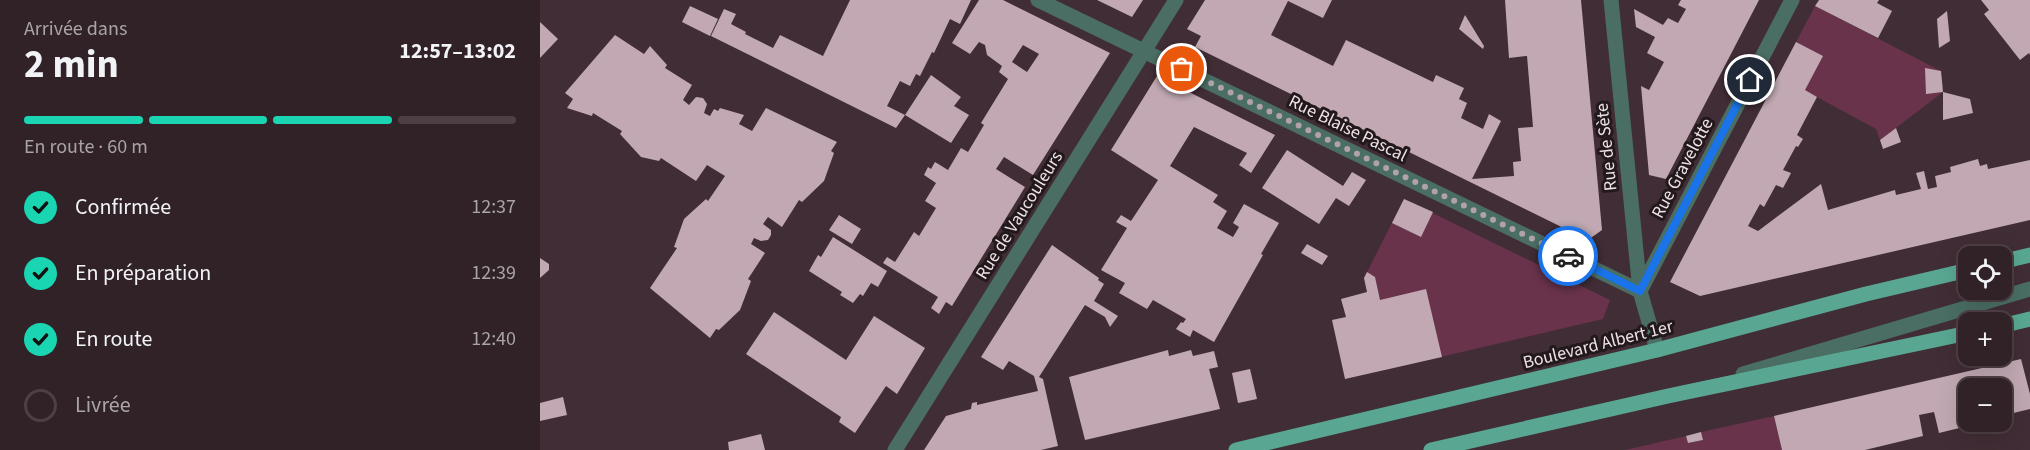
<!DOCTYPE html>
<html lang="fr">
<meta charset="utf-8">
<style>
:root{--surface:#312228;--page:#392a30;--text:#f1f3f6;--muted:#a8a4a8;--line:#4c3f45;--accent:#1ad5b2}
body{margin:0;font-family:"Source Sans 3",sans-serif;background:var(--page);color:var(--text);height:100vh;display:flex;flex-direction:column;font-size:22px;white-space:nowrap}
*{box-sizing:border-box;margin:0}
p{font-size:20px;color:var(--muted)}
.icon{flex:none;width:33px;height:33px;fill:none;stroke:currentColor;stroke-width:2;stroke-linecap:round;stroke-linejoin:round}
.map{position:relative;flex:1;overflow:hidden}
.details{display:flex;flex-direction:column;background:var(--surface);width:540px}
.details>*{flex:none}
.controls{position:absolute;left:1418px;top:246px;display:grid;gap:12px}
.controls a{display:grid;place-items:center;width:54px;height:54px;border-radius:12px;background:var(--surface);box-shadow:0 6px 24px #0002,0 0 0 2px var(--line);font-size:30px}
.pin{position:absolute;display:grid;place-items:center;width:51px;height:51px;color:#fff;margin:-26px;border:3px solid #fff;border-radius:50%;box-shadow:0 2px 6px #0007}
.courier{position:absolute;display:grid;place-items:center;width:60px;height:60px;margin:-30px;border:4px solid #1a73e8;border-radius:50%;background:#fff;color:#222;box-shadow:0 2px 8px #0007}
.summary em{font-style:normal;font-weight:700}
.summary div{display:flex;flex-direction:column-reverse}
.summary{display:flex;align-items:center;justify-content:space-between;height:102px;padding:0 24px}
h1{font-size:39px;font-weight:700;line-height:45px}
.bar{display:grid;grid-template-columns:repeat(4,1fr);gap:9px 6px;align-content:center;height:72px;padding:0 24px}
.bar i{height:8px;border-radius:4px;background:var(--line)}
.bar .on{background:var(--accent)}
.bar p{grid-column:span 4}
ol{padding:0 24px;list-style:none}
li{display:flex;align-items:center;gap:18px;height:66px}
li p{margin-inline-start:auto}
li .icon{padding:6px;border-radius:50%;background:var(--accent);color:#111;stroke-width:4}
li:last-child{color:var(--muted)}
li i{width:33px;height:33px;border:3px solid var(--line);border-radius:50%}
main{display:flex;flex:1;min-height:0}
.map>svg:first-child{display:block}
</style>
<main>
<section class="details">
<div class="summary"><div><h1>2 min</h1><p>Arrivée dans</p></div><em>12:57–13:02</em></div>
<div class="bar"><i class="on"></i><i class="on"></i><i class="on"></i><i></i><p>En route · 60 m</p></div>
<ol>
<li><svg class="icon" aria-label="check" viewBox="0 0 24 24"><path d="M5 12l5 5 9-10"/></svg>Confirmée<p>12:37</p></li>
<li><svg class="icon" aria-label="check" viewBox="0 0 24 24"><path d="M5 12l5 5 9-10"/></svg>En préparation<p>12:39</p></li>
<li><svg class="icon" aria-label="check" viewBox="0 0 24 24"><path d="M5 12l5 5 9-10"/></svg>En route<p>12:40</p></li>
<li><i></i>Livrée</li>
</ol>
</section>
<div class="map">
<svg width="1490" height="450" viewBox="0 0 1490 450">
<rect width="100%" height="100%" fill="#412d35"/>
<g fill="#69334b">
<path d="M1275,6L1401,71L1403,92L1340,140L1336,129L1238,76Z"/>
<path d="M864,199L1070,300L1063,319L845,370L824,278Z"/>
<path d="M1234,416L1242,450H1085L1146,436L1148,443L1163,440L1161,432Z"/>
</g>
<g fill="#c1a8b2" fill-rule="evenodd">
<path d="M310,0H431L420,24L410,19L394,53L392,52L380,76L376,74L370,86L360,81L347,106L365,115L356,128L171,36L184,9L196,14L191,24L206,32L205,34L233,48L240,35L283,56Z"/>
<path d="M439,0H463L570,53L493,175L464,157L456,169L485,187L412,306L406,302L399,314L391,308L398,297L343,263L347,257L355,262L374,232L379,236L396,208L385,201L396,183L384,175L388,167L391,169L395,162L408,170L421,148L428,152L444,125L441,123L468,79L459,72L462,66L447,55L445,45L439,42L430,54L412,43ZM483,45L499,54L487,72L472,62Z"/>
<path d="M557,0H603L592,17Z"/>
<path d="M665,0H792L783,18L748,1L731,35L793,66L806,40L893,82L896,75L924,88L919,99L927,103L921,118L943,129L949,114L961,121L932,179L974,176L973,162L981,161L978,128L993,127L987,56L969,58L965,0H1041L1062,230L1048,240L655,47L661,36L647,29Z"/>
<path d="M1141,0H1219L1126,179L1109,175L1101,86L1109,90L1124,62L1107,53L1115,37L1096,27L1094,9L1123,25L1128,18L1138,23L1146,9L1138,5Z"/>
<path d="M1279,0H1339L1337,3L1352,11L1338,38L1275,6Z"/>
<path d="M1441,0H1490V55L1489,53L1480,60L1444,14L1449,10Z"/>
<path d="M150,6L178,19L170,36L142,22Z"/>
<path d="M1407,11L1410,41L1399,48L1397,19Z"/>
<path d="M925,15L944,46L943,49L919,29Z"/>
<path d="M0,22L18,39L0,58Z"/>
<path d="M75,35L104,54L110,46L127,65L125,68L152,85L143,100L149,105L156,97L163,98L167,104L164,113L170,116L174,109L178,111L180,108L204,115L199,124L212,131L226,108L297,142L291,151L294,153L284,181L262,202L259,200L242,227L228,217L223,224L231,230V235L228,240L221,241L214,238L211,244L225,253L208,279L211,281L200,310L179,330L176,329L170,338L110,288L137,248L134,247L144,219L166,199L168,201L185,176L167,165L156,181L121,158L119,161L101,157L80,134L82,131L53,113L52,116L27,108L33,99L25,93Z"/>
<path d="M1256,42L1283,56L1265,90L1277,97L1257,135L1263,139L1258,147L1256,146L1243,170L1251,173L1249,177L1243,188L1236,185L1224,207L1220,204L1208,226L1218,231L1281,184L1288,210L1355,190L1356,195L1381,189L1376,173L1384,171L1388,189L1397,187L1395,176L1411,172L1410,167L1438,159L1440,166L1447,164L1448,169L1490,160V220L1160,296L1130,282Z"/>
<path d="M1385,68L1401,71L1403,92L1386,94Z"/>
<path d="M391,75L421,97L414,106L429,115L411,143L365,115Z"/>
<path d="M617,76L735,135L711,173L699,165L707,153L654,127L630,166L678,195L673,202L687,211L677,228L693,237L699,227L693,223L704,204L739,223L721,254L723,255L674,342L653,330L650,337L636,329L641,322L643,323L646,319L613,300L607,309L579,293L585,283L561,270L587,228L576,222L581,215L591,221L618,180L571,150Z"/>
<path d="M1403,92L1430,99L1433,113L1403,120Z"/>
<path d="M1356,128L1361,142L1343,149L1340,140Z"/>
<path d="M747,150L803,186L812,172L826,180L809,206L796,198L779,224L722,188Z"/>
<path d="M864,199L893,212L881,237L852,223Z"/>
<path d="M299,215L321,229L312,244L289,230Z"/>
<path d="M293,237L347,271L338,287L331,283L323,296L320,294L313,303L300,295L302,292L269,271L278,255L281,257Z"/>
<path d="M767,244L788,256L782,265L761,253Z"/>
<path d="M512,245L559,278L558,280L564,284L554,301L578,316L570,327L565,317L545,305L499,377L503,379L518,446L501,450H384L406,416L431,409L432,403L437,402V405L498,391L494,376L469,361L463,370L441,357Z"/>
<path d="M0,258L9,264V270L0,278Z"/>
<path d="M827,272L835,277L840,300L886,289L902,357L805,379L792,320L806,317L801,299L827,292L824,278Z"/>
<path d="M234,312L306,360L334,316L385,348L357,394L346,386L315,433L299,422L301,417L206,354Z"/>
<path d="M628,350L629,356L651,350L653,356L674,351L678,367L669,369L680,409L545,440L529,377Z"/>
<path d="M1481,359L1490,394V409L1461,416V388H1428V422H1444L1399,433L1394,412L1379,415L1383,436L1325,450H1242L1234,416Z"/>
<path d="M710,369L717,399L698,403L692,373Z"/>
<path d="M23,397L27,415L0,421V403Z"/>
<path d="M1161,432L1163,440L1148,443L1146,436Z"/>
<path d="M221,434L225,450H189L188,442Z"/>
</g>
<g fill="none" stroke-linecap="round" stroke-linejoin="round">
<g stroke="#4a6e64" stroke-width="15">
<path d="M498,0L1100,291"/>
<path d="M1071,0L1100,291L1117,350"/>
<path d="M1100,291L1252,0"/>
<path d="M1203,374L1490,289"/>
<path d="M355,450L636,0"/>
</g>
<g stroke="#59a792" stroke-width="15">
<path d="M1461,262L1490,255"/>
<path d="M1461,326L1490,319"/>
<path d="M696,450L1117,350L1326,294L1428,270"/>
<path d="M891,450L1128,396L1428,333"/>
</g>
</g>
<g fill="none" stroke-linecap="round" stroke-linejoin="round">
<path stroke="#b2a2a8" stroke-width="6" stroke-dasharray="0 10.8" d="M642,69L1028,256"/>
<path stroke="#1a73e8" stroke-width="8" d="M1028,256L1100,291L1210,80"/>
</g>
<g text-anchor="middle" stroke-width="6" stroke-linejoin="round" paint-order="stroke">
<g font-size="18" fill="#efe1e6" stroke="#22191c">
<text transform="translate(808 128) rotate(26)" y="6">Rue Blaise Pascal</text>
<text transform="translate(1066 147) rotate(-96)" y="6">Rue de Sète</text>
<text transform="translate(1142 168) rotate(-62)" y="6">Rue Gravelotte</text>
<text transform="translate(479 215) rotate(-58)" y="6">Rue de Vaucouleurs</text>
<text transform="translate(1058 344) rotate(-14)" y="6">Boulevard Albert 1er</text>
</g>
</g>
</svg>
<div class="controls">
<a><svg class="icon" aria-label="locate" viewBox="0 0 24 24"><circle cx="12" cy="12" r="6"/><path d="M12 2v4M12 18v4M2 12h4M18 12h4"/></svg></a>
<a>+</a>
<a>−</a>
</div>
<div class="pin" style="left:642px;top:69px;background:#ea580c"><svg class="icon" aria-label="bag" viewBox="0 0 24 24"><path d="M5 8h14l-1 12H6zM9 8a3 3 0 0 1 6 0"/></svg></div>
<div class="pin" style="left:1210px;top:80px;background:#1f2937"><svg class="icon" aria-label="home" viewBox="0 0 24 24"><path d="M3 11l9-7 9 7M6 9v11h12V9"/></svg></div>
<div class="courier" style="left:1028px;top:256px"><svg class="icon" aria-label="car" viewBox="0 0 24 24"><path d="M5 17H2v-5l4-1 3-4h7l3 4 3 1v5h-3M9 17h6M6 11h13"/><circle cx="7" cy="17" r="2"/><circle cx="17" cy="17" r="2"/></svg></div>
</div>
</main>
